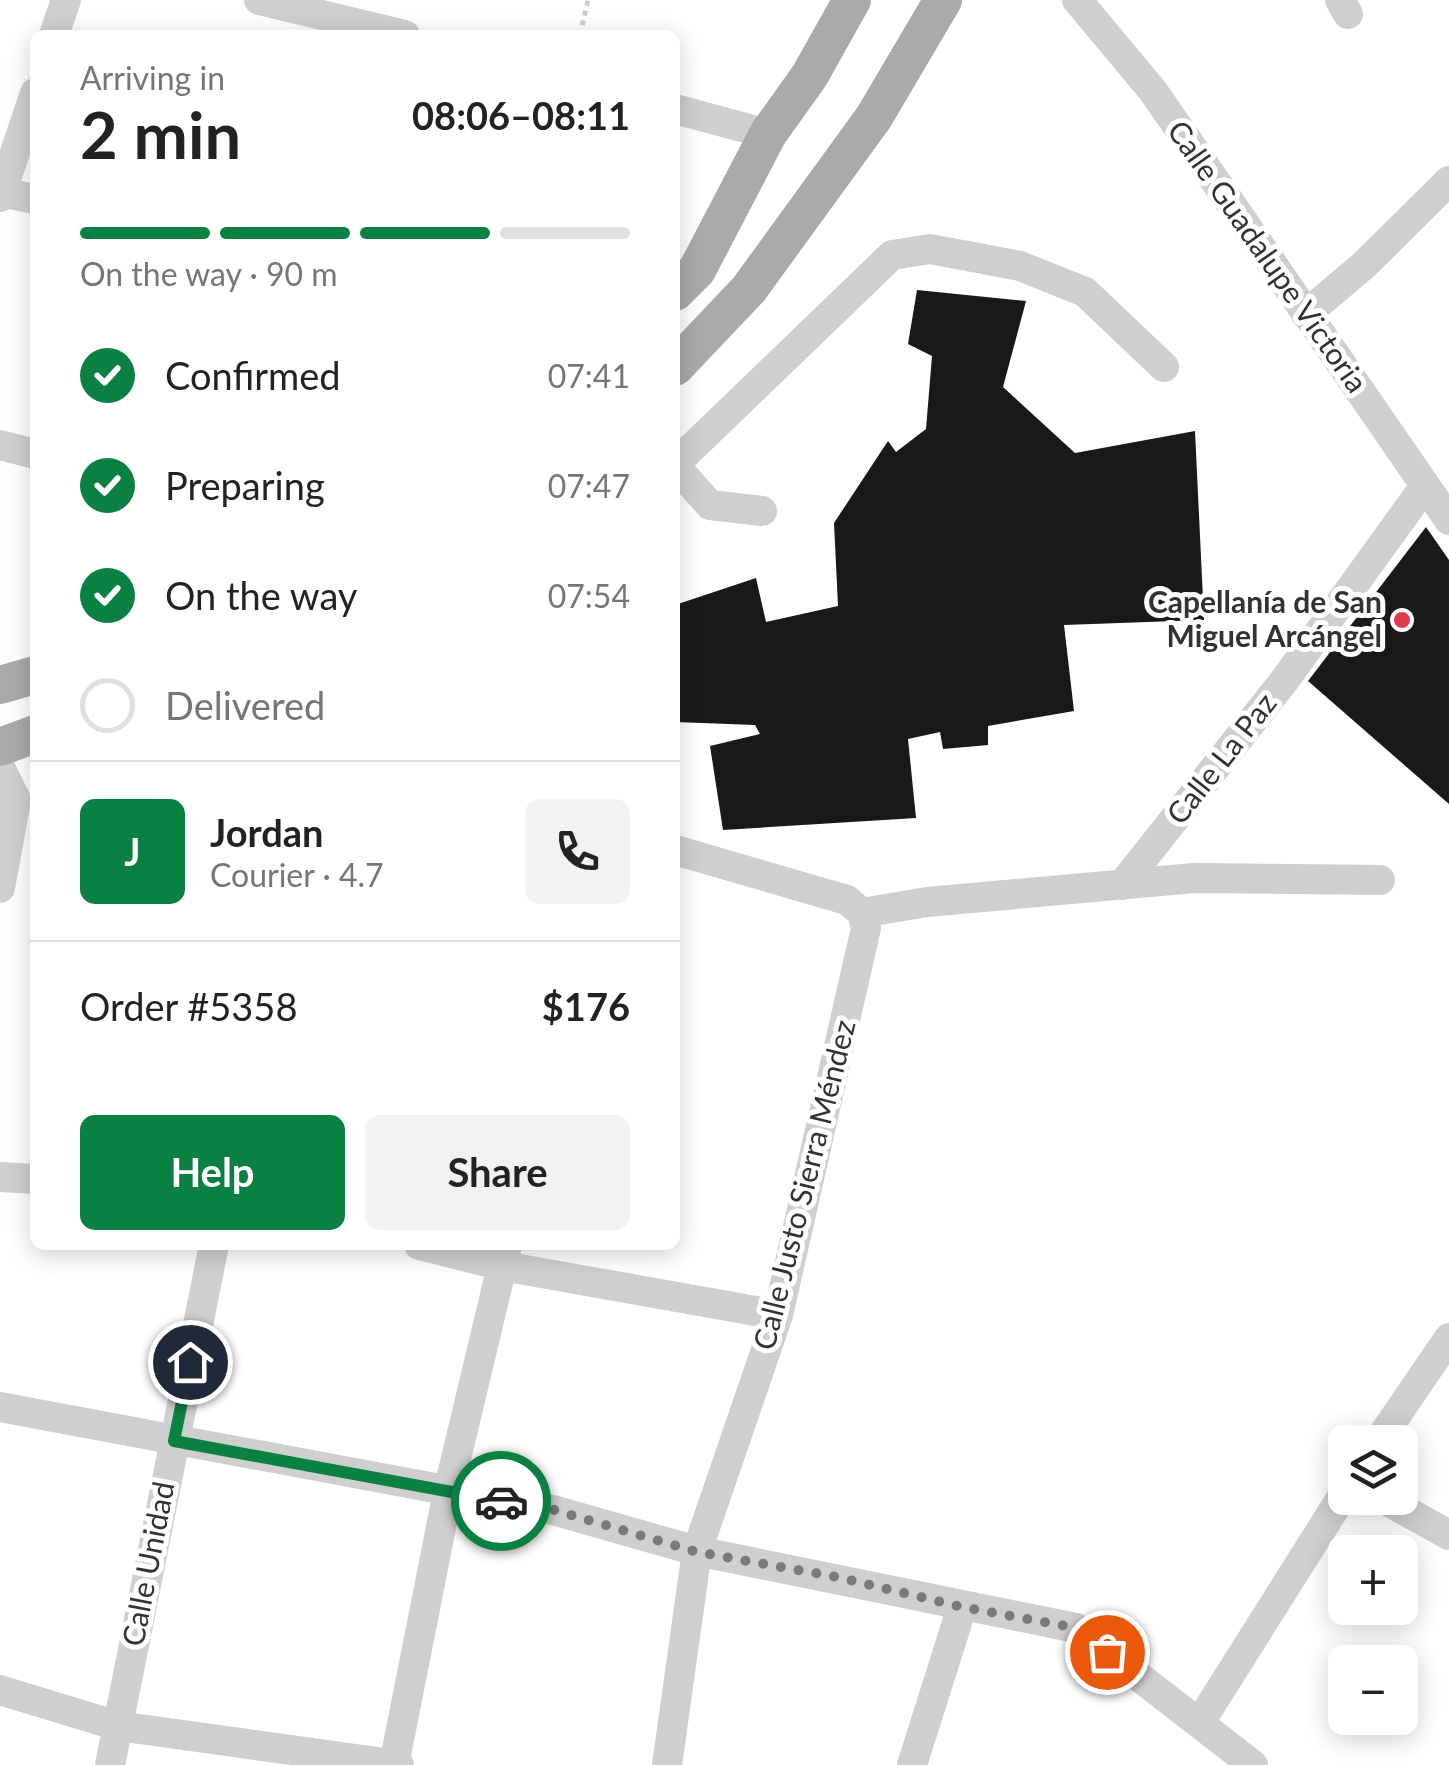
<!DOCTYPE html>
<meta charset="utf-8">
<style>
:root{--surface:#fff;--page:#f2f2f2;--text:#222;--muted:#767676;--line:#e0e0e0;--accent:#0b8043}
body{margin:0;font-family:Lato,sans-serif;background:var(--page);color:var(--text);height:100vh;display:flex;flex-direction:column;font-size:38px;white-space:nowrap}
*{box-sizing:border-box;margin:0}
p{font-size:32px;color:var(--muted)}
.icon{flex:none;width:55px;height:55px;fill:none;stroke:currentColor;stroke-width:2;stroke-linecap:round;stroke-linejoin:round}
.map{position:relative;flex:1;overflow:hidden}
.panel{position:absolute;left:30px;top:30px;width:650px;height:1220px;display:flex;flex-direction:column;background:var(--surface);border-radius:15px;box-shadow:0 5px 25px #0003}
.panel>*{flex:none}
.tools{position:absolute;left:1328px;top:1425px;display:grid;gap:20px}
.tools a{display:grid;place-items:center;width:90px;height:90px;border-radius:15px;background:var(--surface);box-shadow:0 5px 25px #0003;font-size:50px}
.pin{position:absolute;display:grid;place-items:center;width:85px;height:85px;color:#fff;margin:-42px;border:5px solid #fff;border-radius:50%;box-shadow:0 2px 10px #0007}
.courier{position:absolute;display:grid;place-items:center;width:100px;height:100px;margin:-50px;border:8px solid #0b8043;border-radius:50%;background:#fff;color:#222;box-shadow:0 2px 12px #0007}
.summary em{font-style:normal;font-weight:700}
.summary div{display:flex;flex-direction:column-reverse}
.summary{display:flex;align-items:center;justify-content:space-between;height:170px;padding:0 50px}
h1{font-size:65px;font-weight:700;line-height:75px}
.bar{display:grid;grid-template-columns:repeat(4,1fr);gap:15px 10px;align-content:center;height:120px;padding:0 50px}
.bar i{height:12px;border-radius:8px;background:var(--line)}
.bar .active{background:var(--accent)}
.bar p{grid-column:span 4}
.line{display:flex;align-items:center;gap:25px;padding:0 50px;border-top:2px solid var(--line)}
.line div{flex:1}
.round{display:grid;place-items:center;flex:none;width:105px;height:105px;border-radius:15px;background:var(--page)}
ol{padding:0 50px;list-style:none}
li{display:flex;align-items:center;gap:30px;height:110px}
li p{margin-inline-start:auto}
li .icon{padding:10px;border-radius:50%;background:var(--accent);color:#fff;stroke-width:4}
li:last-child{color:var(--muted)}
li i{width:55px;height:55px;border:5px solid var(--line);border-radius:50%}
.primary-button{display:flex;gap:20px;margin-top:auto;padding:20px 50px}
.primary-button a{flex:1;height:115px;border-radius:15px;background:var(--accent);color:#fff;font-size:40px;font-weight:700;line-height:115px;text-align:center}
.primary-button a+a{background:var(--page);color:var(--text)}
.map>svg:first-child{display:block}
</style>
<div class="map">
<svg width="1449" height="1765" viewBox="0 0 1449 1765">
<rect width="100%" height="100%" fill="#fff"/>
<g fill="#191919">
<path d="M917,290L1026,301L1003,387L1075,453L1195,431L1204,620L1064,625L1074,711L988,726V745L943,749L940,732L908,739L916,818L723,830L710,746L760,734L755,725L675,722V605L756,578L766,622L838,606L834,523L888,441L896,452L926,429L932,356L908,344Z"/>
<path d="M1426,527L1449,560V804L1308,681Z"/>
</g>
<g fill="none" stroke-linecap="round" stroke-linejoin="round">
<path stroke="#ccc" stroke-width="5" stroke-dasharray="5 5" stroke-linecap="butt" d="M580,35L588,0"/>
<g stroke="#cfcfcf" stroke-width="30">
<path d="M259,0L405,35"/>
<path d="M1077,0L1153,91L1449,520"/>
<path d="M1340,0L1348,14"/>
<path d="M54,35L66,0"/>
<path d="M675,109L768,134"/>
<path d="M0,192L35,199"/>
<path d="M0,197L35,93"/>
<path d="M1306,314L1364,265L1449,181"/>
<path d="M0,445L35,454"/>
<path d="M675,464L892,255L930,249L1020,266L1085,292L1164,367"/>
<path d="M675,466L710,505L762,511"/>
<path d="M0,767L16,800L0,888"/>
<path d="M1122,885L1284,681L1425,486"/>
<path d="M862,913L927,902L1194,878L1380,880"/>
<path d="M0,1177L35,1179"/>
<path d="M419,1245L503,1266L778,1315"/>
<path d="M0,1407L553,1510L697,1551L1076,1628L1253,1765"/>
<path d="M1378,1442L1449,1338"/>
<path d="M1382,1498L1449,1535"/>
<path d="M0,1690L118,1726L399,1765"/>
<path d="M1200,1722L1345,1492"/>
<path d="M110,1765L214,1245"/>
<path d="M394,1765L448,1492L507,1245"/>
<path d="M667,1765L697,1551L778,1315L866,928L862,913L847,900L675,850"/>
<path d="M912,1765L962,1607"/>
</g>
<g stroke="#aaa" stroke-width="38">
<path d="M675,292L697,270L768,134L810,75L852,0"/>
<path d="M675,367L749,289L874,117L943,0"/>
<path d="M0,685L35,675"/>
<path d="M0,747L35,734"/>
</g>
</g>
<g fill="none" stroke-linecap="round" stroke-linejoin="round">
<path stroke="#7a7a7a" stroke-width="10" stroke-dasharray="0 18" d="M501,1501L554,1510L697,1552L837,1577L962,1607L1076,1628L1107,1652"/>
<path stroke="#0b8043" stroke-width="12" d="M190,1362L174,1441L501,1501"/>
</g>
<circle fill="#e23b4f" stroke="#fff" stroke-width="4" cx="1402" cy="620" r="10"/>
<g text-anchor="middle" stroke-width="10" stroke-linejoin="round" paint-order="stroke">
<g font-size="30" fill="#323232" stroke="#fff">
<text transform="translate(1267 257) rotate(55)" y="10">Calle Guadalupe Victoria</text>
<text transform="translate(1222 759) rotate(-52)" y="10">Calle La Paz</text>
<text transform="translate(805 1185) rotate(-76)" y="10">Calle Justo Sierra Méndez</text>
<text transform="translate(149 1564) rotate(-79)" y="10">Calle Unidad</text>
</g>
<g font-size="30" font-weight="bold" fill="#323232" stroke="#fff" text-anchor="end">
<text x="1382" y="613">Capellanía de San<tspan x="1382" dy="34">Miguel Arcángel</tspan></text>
</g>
</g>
</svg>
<div class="tools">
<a><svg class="icon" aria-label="layers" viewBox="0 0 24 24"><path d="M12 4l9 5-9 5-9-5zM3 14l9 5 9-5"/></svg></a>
<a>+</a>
<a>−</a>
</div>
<div class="pin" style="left:1107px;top:1652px;background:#ea580c"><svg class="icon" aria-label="bag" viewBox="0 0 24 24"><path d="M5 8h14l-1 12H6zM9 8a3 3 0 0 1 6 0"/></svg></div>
<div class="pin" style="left:190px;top:1362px;background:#1f2937"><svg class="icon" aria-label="home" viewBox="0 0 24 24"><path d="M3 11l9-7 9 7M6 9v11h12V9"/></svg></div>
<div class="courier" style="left:501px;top:1501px"><svg class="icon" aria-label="car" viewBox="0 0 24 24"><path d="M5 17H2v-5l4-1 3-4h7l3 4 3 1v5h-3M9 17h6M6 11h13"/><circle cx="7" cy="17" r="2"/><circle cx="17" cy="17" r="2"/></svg></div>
<section class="panel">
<div class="summary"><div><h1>2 min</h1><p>Arriving in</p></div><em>08:06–08:11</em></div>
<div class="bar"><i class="active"></i><i class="active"></i><i class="active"></i><i></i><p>On the way · 90 m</p></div>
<ol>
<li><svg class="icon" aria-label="check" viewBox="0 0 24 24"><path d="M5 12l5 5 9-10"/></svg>Confirmed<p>07:41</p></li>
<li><svg class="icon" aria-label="check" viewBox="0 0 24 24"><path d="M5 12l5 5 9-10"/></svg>Preparing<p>07:47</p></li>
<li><svg class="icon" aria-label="check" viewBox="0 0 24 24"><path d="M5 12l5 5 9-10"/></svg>On the way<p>07:54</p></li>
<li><i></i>Delivered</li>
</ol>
<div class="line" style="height:180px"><b class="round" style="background:var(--accent);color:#fff">J</b><div><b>Jordan</b><p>Courier · 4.7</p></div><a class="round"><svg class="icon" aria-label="phone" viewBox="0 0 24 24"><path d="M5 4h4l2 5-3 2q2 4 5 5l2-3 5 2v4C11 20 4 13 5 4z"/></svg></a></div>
<div class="line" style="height:130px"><div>Order #5358</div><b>$176</b></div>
<div class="primary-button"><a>Help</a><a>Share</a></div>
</section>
</div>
